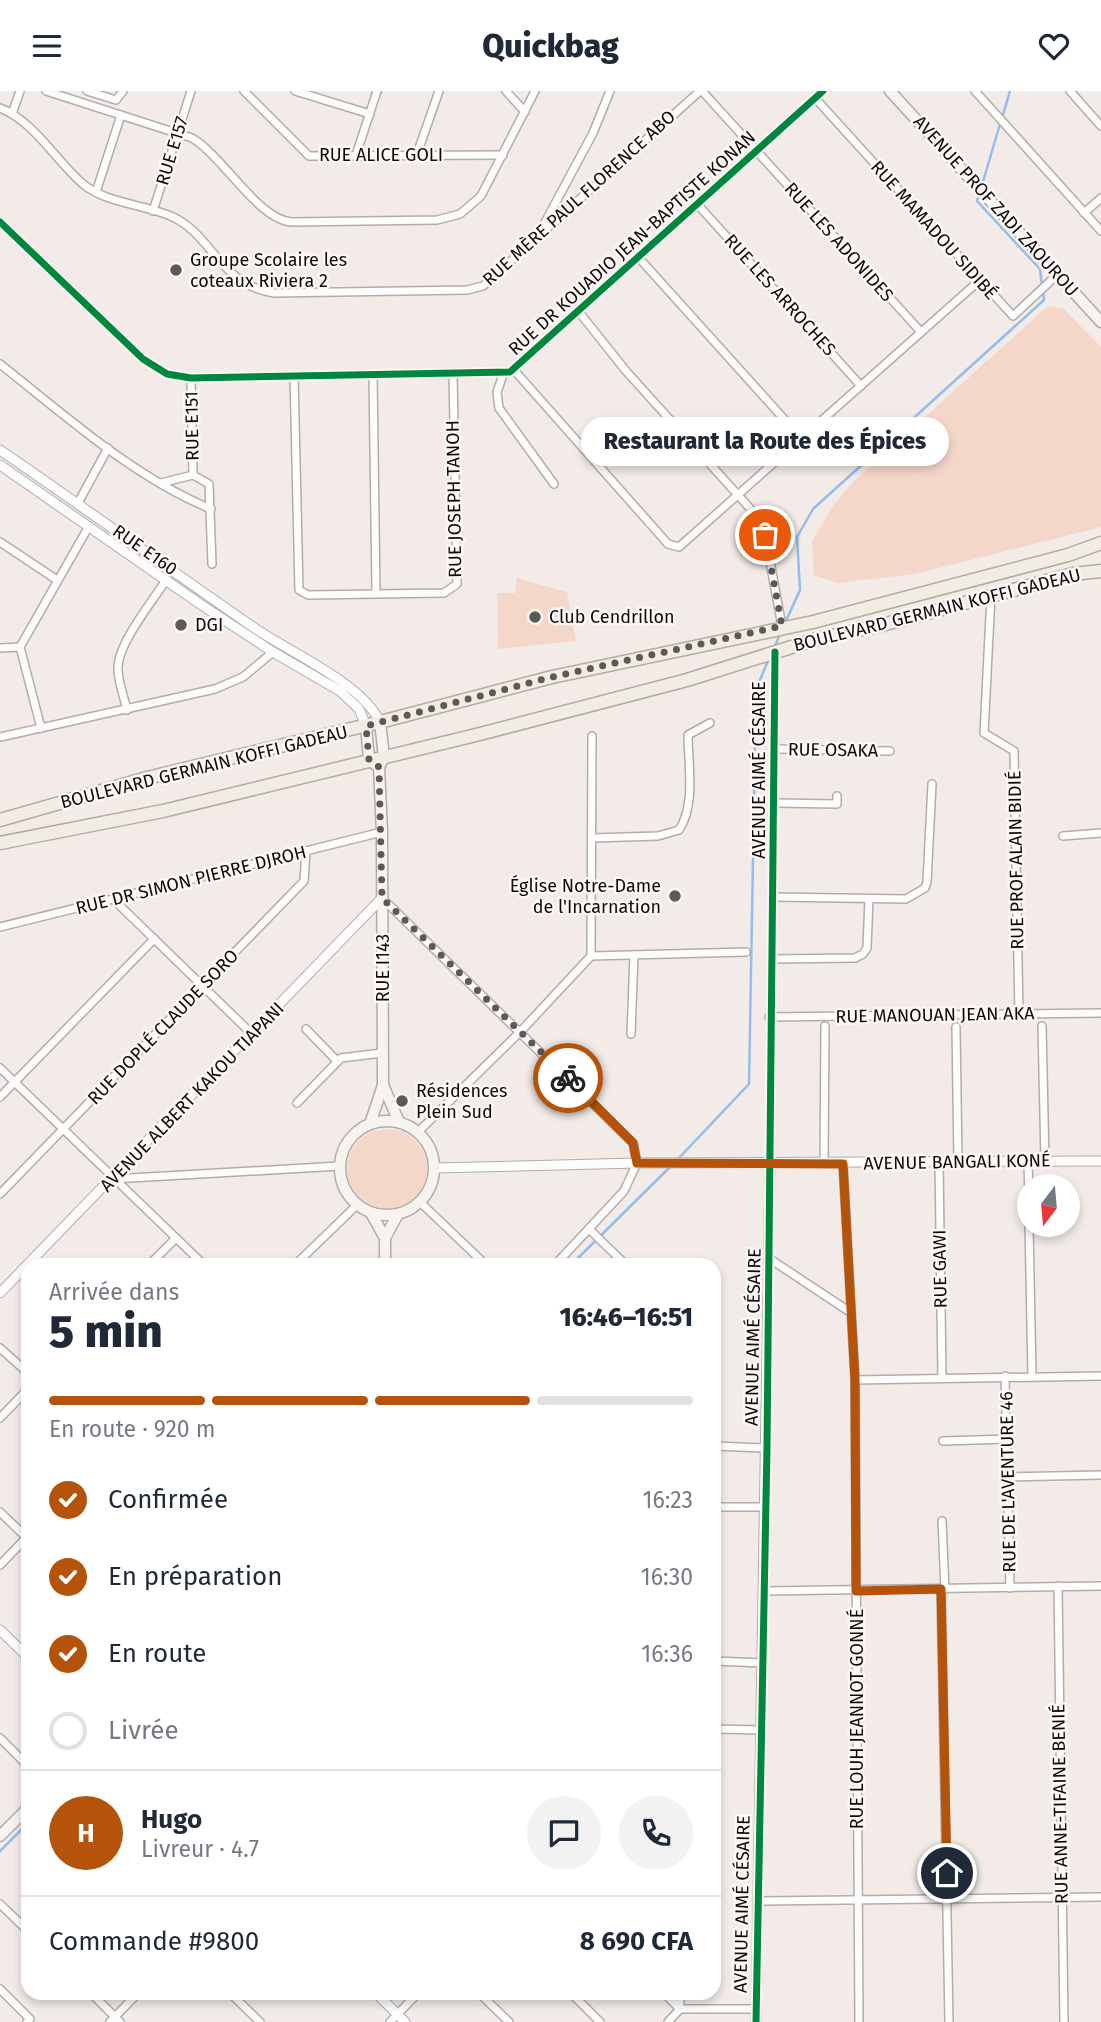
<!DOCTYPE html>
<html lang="fr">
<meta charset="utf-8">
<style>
:root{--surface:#fff;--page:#f2f2f3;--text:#1f2937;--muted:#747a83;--line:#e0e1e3;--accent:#b45309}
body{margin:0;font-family:"Fira Sans",sans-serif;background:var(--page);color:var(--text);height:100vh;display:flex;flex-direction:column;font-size:26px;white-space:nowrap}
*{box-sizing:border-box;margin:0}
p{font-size:23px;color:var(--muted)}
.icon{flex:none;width:38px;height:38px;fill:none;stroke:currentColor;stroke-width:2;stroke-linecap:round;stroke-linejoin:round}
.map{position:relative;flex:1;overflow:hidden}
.side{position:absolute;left:21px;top:1167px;width:700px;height:742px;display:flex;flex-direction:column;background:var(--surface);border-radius:21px;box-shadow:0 4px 10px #0003}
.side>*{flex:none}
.needle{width:46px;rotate:196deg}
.tools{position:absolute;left:1017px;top:1083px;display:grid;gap:14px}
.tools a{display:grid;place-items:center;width:63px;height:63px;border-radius:50%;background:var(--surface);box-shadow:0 4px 10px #0003;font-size:35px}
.pin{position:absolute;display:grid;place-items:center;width:60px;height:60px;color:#fff;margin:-30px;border:4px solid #fff;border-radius:50%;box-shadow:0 2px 7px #0007}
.courier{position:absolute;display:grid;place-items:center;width:70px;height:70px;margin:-35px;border:5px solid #b45309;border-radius:50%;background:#fff;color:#222;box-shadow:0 2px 9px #0007}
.bubble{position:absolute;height:49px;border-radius:24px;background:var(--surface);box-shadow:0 4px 10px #0003;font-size:23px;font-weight:800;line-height:49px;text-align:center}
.overview em{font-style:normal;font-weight:800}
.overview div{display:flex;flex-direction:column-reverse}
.overview{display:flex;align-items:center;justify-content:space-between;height:119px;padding:0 28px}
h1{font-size:46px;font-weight:800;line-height:52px}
.bar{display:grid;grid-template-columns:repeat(4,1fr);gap:10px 7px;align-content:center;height:84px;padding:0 28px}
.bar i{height:9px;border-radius:5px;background:var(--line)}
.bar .current{background:var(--accent)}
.bar p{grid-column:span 4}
.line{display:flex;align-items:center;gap:18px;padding:0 28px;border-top:2px solid var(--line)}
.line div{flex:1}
.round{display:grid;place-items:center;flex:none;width:74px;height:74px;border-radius:37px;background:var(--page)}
ol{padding:0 28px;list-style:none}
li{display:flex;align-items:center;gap:21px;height:77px}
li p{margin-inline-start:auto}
li .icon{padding:7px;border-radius:50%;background:var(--accent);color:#fff;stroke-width:4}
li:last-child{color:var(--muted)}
li i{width:38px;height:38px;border:4px solid var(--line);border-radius:50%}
header{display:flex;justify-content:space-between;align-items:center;height:91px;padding:0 28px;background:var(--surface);font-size:32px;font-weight:800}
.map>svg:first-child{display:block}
</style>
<header><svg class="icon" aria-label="menu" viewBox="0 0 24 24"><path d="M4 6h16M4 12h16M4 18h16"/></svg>Quickbag<svg class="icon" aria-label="heart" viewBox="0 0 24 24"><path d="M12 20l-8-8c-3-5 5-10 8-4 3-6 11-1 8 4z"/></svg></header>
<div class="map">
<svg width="1101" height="1931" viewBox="0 0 1101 1931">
<rect width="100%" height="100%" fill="#f2ebe8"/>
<g fill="#f5d7ca">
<path d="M1048,215L1063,217L1101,256V436L915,483L837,492L814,484L812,450L833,415L852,392Z"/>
<path d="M517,487L567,501L576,550L498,558L497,502H515Z"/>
<circle cx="387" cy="1078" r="40"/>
</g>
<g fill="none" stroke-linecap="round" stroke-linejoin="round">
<g stroke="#94bcec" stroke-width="2.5">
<path d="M1002,27L1010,0"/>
<path d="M982,94L1000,33"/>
<path d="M979,103L977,110L1040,178L1042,195"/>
<path d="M785,532L800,499L797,446L813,418L1044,209L1043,201"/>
<path d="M774,557L781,541"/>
<path d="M678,1068L749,993L756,599L769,567"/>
<path d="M571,1174L671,1075"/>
<path d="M0,1760L28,1732"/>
</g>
<g stroke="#b2adaa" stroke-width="10">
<g id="minor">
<path d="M46,0L192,47C224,66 258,129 292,131L437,129L460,123L481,105L535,0"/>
<path d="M87,0L116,9L123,0"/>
<path d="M244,0L309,65L503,64"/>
<path d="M295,0L370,23"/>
<path d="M506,0L525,21"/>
<path d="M702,0L921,241"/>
<path d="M975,0L1101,140"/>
<path d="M1070,0L1101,35"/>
<path d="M815,7L1013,225L1058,183"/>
<path d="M0,17C34,30 56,70 83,93C107,113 145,113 173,126C213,145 220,194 274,202L467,199L483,195L700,0"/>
<path d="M12,23L20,0"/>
<path d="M417,63L439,0"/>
<path d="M356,64L377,0"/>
<path d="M96,101L121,24"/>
<path d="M698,114L861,295"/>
<path d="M153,120L191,0"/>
<path d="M1084,122L1101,107"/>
<path d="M0,131L143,268L167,283L191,287L510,281L823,0"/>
<path d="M542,137L593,42L610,0"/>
<path d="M639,167L802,348"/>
<path d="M579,221L626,280L756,424L765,444L782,535"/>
<path d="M0,273C66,325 133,386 211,418"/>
<path d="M514,279L668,453L679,456L980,189"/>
<path d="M504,281L497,301L499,317L554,393"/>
<path d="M373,284L376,502"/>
<path d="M294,285L299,499L308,504L444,502L457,493L453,282"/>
<path d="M191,287L193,384"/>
<path d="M161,392L193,384L209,393L212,473"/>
<path d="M78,412L108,357"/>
<path d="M0,451L57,489"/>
<path d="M991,505L984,642L1014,660L1019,923"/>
<path d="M0,557L20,556"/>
<path d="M127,619C124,605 117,589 118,576C119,551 152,511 166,489"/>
<path d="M41,637L20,556L89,435"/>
<path d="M0,646L215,598L243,586L273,561"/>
<path d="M776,658L890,660"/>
<path d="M776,712L837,713V705"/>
<path d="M1063,745L1101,742"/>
<path d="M592,747L658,745L679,739C696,714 688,673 688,644L710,632"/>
<path d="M774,806L906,808L925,797L927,791L932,693"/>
<path d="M382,807L633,1052L637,1072L624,1100L555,1174"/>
<path d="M114,809L253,944"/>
<path d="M0,836L382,741"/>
<path d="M591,865L746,861"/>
<path d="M772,868L855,867L863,863L867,857L869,808"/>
<path d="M769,926L1101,922"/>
<path d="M1042,935L1045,1070"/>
<path d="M956,936L958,1071"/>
<path d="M306,938L337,970"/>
<path d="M631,943L634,864"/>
<path d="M0,977L204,1174"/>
<path d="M0,1006L154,848"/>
<path d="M297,1012L341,967L382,962"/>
<path d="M418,1041L521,940L591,865L592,645"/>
<path d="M939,1071L942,1286"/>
<path d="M1028,1071L1029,1109"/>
<path d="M770,1072L775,561"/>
<path d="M824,1072L825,935"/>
<path d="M843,1073L855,1289L859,1931"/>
<path d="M113,1088L339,1075"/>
<path d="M0,1103L304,790L306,760"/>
<path d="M420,1111L486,1174"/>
<path d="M1029,1134L1032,1285"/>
<path d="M589,1138L626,1174"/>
<path d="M770,1168L850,1221"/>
<path d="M149,1174L176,1147"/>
<path d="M295,1174L357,1114"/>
<path d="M0,1257L28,1282"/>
<path d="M1005,1285L1010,1497"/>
<path d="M855,1289L1101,1285"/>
<path d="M0,1327L28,1298"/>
<path d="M943,1350L1007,1348"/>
<path d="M714,1355L767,1357"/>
<path d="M1008,1386L1101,1384"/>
<path d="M714,1416H765"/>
<path d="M0,1421L28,1448"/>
<path d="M942,1430L945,1498"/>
<path d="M0,1474L28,1445"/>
<path d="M1058,1495L1064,1931"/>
<path d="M941,1498L949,1931"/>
<path d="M764,1500L1101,1495"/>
<path d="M714,1570L763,1572"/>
<path d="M714,1638L762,1639"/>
<path d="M0,1647L28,1675"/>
<path d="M758,1810L1101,1806"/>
<path d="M0,1813L28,1840"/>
<path d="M0,1898L30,1928L27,1931"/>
<path d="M91,1902L120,1931"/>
<path d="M230,1902L260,1931"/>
<path d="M479,1902L509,1931"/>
<path d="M571,1902L600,1931"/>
<path d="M664,1902L680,1918"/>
<path d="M680,1902V1918"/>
<path d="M110,1931L138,1902"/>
<path d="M390,1931L418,1902"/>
<path d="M668,1931L680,1918H756"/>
</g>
</g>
<g stroke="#b2adaa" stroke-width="11">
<g id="tertiary">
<path d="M0,359C85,417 169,478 253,536C290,562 361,591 380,631"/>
<path d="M0,374L200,513L273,561L340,600L359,618L366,635"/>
<path d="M434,1077L637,1072L1101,1070"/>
<path d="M0,1202L382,807"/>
<path d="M0,1539L28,1566"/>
<path d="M376,1902L405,1931"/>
<path d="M756,1931L770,1072"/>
</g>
</g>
<g stroke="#b2adaa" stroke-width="13">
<g id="secondary">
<path d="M890,0L1101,231"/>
<path d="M366,635L369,669L376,674"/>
<path d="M383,994L399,1031"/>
<circle cx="387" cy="1077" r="47"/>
<path d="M370,1033L383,994L382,741L379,676L384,666L380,631"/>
<path d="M371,1122L385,1147"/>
<path d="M385,1174V1147L398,1123"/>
<path d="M0,1745L28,1717"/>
</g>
</g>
<g stroke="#b6ab9b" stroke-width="15">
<g id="primary">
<path d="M0,729L147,687L380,631L552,586L813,531L1068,464L1101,452"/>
<path d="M0,752L163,720L476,644L687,589L817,548L878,535L1073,483L1101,480"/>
</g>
</g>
<use href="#minor" stroke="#fdfcfc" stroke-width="7"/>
<use href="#tertiary" stroke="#fdfcfc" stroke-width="9"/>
<use href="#secondary" stroke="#f7f4f0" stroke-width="10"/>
<use href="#primary" stroke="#f1ece4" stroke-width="12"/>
<g stroke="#fdf8f6" stroke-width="11">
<g id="cycleway">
<path d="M0,131L143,268L167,283L191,287L510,281L823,0"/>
<path d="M756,1931L767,1357L775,561"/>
</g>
</g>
<use href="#cycleway" stroke="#00873e" stroke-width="7"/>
</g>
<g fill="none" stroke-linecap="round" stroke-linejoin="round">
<path stroke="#5e5957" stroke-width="7" stroke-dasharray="0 12.6" d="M568,987L382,807L379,676L369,669L366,635L552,586L782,535L765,444"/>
<path stroke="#b45309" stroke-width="9" d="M568,987L633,1052L637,1072L843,1073L855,1289L856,1500L941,1498L947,1782"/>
</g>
<g fill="#5e5957" stroke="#fdf8f6" stroke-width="2.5">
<circle cx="176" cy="179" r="7"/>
<circle cx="535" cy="526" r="7"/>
<circle cx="181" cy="534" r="7"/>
<circle cx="675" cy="805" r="7"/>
<circle cx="402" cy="1010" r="7"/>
</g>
<g text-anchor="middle" stroke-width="5" stroke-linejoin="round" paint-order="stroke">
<g font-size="18" fill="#0e0a09" stroke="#fdf8f6">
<text transform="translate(172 60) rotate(-73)" y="6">RUE E157</text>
<text x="381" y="70">RUE ALICE GOLI</text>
<text transform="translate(579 107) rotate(-42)" y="6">RUE MÈRE PAUL FLORENCE ABO</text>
<text transform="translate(996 115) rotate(48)" y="6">AVENUE PROF ZADI ZAOUROU</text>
<text transform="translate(934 139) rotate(48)" y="6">RUE MAMADOU SIDIBÉ</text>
<text transform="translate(839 151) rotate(48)" y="6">RUE LES ADONIDES</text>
<text transform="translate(632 152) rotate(-42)" y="6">RUE DR KOUADIO JEAN-BAPTISTE KONAN</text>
<text transform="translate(780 204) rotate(48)" y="6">RUE LES ARROCHES</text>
<text transform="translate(192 335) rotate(-91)" y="6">RUE E151</text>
<text transform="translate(454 408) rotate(-91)" y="6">RUE JOSEPH TANOH</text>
<text transform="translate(145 459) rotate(35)" y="6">RUE E160</text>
<text transform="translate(937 519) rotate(-14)" y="6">BOULEVARD GERMAIN KOFFI GADEAU</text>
<text transform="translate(833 659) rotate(1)" y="6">RUE OSAKA</text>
<text transform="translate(204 676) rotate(-14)" y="6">BOULEVARD GERMAIN KOFFI GADEAU</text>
<text transform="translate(759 679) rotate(-90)" y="6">AVENUE AIMÉ CÉSAIRE</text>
<text transform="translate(1016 769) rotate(-91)" y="6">RUE PROF ALAIN BIDIÉ</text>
<text transform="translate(191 789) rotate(-14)" y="6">RUE DR SIMON PIERRE DJROH</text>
<text transform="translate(383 877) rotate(-90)" y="6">RUE I143</text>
<text transform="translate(935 924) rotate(-1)" y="6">RUE MANOUAN JEAN AKA</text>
<text transform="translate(163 936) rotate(-46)" y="6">RUE DOPLÉ CLAUDE SORO</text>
<text transform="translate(192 1006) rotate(-46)" y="6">AVENUE ALBERT KAKOU TIAPANI</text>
<text transform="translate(957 1071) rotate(-1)" y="6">AVENUE BANGALI KONÉ</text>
<text transform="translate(940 1178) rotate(-91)" y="6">RUE GAWI</text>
<text transform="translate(753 1246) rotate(-89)" y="6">AVENUE AIMÉ CÉSAIRE</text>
<text transform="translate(1008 1391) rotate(-91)" y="6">RUE DE L'AVENTURE 46</text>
<text transform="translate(857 1628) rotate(-90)" y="6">RUE LOUH JEANNOT GONNÉ</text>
<text transform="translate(1060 1713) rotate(-91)" y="6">RUE ANNE-TIFAINE BENIÉ</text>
<text transform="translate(742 1813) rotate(-89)" y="6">AVENUE AIMÉ CÉSAIRE</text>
</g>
<g font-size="18" fill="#0e0a09" stroke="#fdf8f6" text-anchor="start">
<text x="190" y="175">Groupe Scolaire les<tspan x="190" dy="21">coteaux Riviera 2</tspan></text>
<text x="549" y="532">Club Cendrillon</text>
<text x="195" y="540">DGI</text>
<text x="661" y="801" text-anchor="end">Église Notre-Dame<tspan x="661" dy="21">de l'Incarnation</tspan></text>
<text x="416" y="1006">Résidences<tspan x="416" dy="21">Plein Sud</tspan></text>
</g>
</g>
</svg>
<div class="tools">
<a><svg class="needle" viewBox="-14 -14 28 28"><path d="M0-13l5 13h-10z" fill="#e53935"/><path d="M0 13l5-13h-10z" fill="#747a83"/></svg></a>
</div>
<div class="pin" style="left:765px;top:444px;background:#ea580c"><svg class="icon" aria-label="bag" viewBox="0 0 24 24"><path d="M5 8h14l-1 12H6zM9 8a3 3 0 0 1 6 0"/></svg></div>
<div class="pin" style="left:947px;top:1782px;background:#1f2937"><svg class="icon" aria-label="home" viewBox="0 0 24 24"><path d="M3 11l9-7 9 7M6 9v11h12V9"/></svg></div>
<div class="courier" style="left:568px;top:987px"><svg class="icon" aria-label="bike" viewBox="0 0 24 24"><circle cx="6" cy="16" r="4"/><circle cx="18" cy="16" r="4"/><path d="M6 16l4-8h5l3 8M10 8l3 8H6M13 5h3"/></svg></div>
<div class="bubble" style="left:581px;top:326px;width:368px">Restaurant la Route des Épices</div>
<section class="side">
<div class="overview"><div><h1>5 min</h1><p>Arrivée dans</p></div><em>16:46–16:51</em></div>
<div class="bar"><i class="current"></i><i class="current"></i><i class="current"></i><i></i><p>En route · 920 m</p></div>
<ol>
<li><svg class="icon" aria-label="check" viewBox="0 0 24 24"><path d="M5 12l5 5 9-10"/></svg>Confirmée<p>16:23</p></li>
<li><svg class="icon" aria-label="check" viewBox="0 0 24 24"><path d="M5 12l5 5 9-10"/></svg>En préparation<p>16:30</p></li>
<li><svg class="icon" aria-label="check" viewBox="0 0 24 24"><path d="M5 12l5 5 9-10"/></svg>En route<p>16:36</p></li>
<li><i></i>Livrée</li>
</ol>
<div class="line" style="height:126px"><b class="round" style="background:var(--accent);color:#fff">H</b><div><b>Hugo</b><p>Livreur · 4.7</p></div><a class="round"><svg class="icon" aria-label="chat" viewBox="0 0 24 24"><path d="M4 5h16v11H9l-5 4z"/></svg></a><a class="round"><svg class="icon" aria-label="phone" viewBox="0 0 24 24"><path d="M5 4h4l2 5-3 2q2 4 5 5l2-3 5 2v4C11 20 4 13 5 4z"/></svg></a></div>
<div class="line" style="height:91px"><div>Commande #9800</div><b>8 690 CFA</b></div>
</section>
</div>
